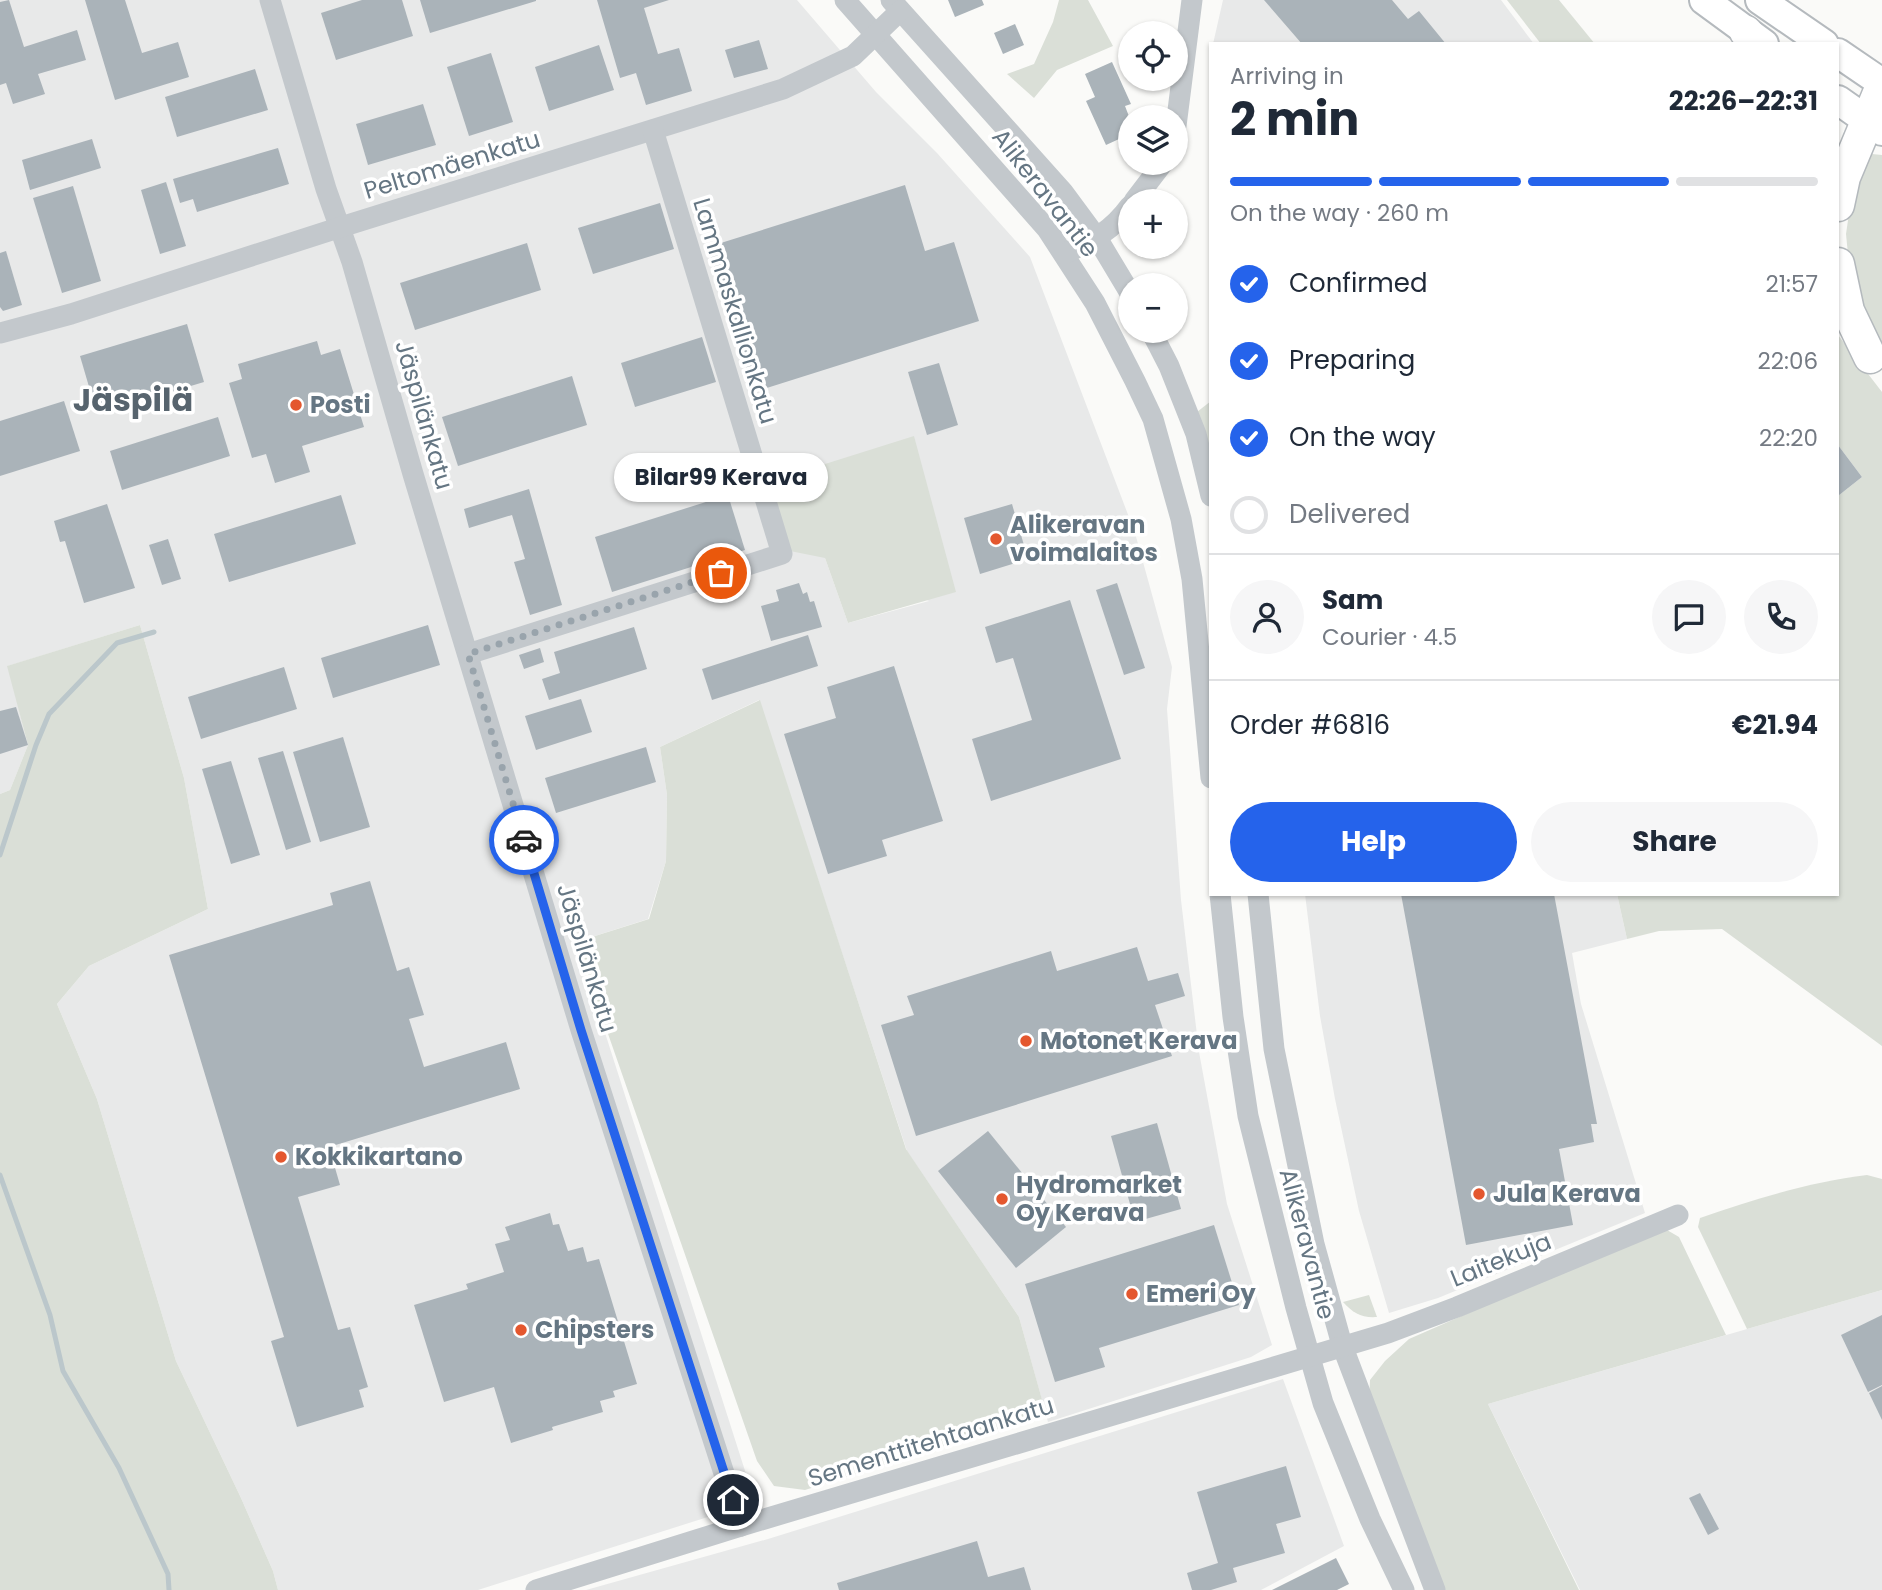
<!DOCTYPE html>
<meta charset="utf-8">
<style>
:root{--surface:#fff;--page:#f6f6f7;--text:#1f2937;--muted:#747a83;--line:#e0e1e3;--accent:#2563eb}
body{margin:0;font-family:Poppins,sans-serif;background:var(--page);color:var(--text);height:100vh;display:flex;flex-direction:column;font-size:26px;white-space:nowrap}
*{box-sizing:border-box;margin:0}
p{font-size:23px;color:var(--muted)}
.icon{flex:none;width:38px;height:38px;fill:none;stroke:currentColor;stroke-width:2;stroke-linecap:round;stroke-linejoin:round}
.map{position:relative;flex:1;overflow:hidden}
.side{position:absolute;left:1209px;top:42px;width:630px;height:854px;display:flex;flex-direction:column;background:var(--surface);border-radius:0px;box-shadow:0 2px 5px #0004}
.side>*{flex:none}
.controls{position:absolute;left:1118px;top:21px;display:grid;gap:14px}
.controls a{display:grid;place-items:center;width:70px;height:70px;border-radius:50%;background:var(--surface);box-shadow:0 2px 5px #0004;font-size:35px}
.pin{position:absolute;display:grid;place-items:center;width:60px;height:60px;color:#fff;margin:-30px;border:4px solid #fff;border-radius:50%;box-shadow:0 2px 7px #0007}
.courier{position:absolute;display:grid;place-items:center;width:70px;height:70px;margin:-35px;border:5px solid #2563eb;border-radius:50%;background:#fff;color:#222;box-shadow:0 2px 9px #0007}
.bubble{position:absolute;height:49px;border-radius:24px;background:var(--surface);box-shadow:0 2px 5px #0004;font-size:23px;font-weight:700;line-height:49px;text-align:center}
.headline em{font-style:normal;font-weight:700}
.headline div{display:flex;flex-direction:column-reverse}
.headline{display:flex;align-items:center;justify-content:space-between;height:119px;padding:0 21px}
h1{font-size:46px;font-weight:700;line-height:52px}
.bar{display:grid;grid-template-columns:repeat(4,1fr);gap:10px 7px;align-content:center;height:84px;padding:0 21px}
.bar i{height:9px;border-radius:5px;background:var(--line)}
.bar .selected{background:var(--accent)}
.bar p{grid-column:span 4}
.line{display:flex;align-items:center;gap:18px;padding:0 21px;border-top:2px solid var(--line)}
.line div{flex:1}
.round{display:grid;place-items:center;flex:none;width:74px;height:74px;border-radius:37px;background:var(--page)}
ol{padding:0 21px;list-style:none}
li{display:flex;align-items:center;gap:21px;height:77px}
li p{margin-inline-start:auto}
li .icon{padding:7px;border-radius:50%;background:var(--accent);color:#fff;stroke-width:4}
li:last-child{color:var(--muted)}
li i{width:38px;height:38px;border:4px solid var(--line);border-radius:50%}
.button{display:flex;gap:14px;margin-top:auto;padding:14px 21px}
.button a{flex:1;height:80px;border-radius:42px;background:var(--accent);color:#fff;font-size:28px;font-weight:700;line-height:80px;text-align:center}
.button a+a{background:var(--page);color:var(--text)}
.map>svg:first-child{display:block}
</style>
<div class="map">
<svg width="1882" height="1590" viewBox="0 0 1882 1590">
<rect width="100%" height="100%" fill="#fafaf8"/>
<g fill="#e8e9e9" fill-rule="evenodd">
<path d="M0,0H797L876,92L937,153L1030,257L1135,533L1172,667L1167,709L1181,900L1199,1052L1227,1204L1272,1345L1251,1357L1048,1422L1019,1317L907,1151L759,700L660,747L667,795L666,861L648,919L576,942L755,1502L478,1590H278L273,1571L241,1498L176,1361L97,1099L57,1004L89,966L208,909L184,778L140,625L8,666L28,745L10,790L0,794ZM825,558L929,601L848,623Z"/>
<path d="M1223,0H1501L1534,44H1213Z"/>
<path d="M1305,894H1617L1627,939L1572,953L1581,1004L1645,1213L1438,1298L1389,1313L1359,1211L1335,1099L1320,1016Z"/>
<path d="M1882,1290V1590H1580L1488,1404Z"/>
<path d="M1283,1379L1344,1546L1261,1590H586L768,1539Z"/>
</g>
<g fill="#dadfd7">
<path d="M1059,0H1088L1113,46L1057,70L1034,98L1007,74L1034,64L1053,22Z"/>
<path d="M1507,0H1559L1595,44H1541Z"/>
<path d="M1872,154L1882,155V353L1852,294L1846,234L1853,186L1865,161Z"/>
<path d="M1838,335L1882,392V1046L1722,929L1659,931L1627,939L1617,894H1838V496L1862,477L1838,445Z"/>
<path d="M1211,401V469L1197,412Z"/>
<path d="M914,436L956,592L848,623L825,558L790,551L771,481Z"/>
<path d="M140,625L184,778L208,909L89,966L57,1004L97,1099L176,1361L241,1498L273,1571L278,1590H0V794L10,790L28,745L7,666Z"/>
<path d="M760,700L906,1149L1019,1317L1046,1414L805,1490L774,1486L757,1461L576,942L649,919L666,861L667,795L660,747Z"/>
<path d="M1867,1175L1882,1179V1290L1747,1329L1698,1227L1700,1218C1754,1199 1810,1182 1867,1175Z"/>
<path d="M1667,1230L1679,1237L1726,1335L1488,1404L1579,1590H1442L1369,1403L1370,1380L1385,1361L1409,1339L1651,1233Z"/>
<path d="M1369,1295L1377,1317C1361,1318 1353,1313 1343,1302Z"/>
</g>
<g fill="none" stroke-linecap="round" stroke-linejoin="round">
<g stroke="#bbc7cb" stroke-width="5">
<path d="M0,855L36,745L49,714L117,643L154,632"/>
<path d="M0,1175L50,1315L63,1371L119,1468L168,1574L169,1590"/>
</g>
</g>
<g fill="#aab3b9">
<path d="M9,0L24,47L77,30L86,60L38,74L45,94L13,104L6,83L0,85V2Z"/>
<path d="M85,0H125L142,53L178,42L189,77L115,100Z"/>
<path d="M362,0H402L413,36L336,60L321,13Z"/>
<path d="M420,0H536V1L430,33Z"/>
<path d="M597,0H669L644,8L658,54L679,48L692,91L646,105L636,73L620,78Z"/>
<path d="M948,0H982L984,5L955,17Z"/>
<path d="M1264,0H1392L1408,19L1419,11L1446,44H1302Z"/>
<path d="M1015,24L1024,45L1003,54L994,33Z"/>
<path d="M759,40L768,69L734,78L725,50Z"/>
<path d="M599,45L614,90L549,111L535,67Z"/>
<path d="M491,53L513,122L469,136L447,67Z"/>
<path d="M1112,62L1131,104L1125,106L1130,119V134L1106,145L1086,101L1095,97L1085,74Z"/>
<path d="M255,69L268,110L177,137L165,97Z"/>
<path d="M423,104L436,145L368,165L356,124Z"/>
<path d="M92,139L101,168L30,190L22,160Z"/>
<path d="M278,148L289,184L197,212L193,199L180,203L173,179Z"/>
<path d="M166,182L186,246L160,254L141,190Z"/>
<path d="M905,185L925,251L954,242L979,321L754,392L708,247Z"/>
<path d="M73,186L101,281L62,293L33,198Z"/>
<path d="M660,203L674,249L593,274L578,228Z"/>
<path d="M527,243L541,290L415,330L400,283Z"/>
<path d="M6,251L22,305L3,311L0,307V253Z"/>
<path d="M187,324L204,382L97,414L80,356Z"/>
<path d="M702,337L716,382L635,407L621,363Z"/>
<path d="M317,341L321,355L340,349L364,427L302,446L310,472L275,483L266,454L252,458L229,383L242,379L238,364Z"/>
<path d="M939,363L958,425L927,435L908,372Z"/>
<path d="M572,376L587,425L458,466L442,417Z"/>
<path d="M64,401L80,451L0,476V421Z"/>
<path d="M218,417L230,456L122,490L110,451Z"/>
<path d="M1838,445L1862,477L1838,496Z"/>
<path d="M529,489L562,605L530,615L514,562L525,559L512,515L469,528L464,509Z"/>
<path d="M341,495L356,544L229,582L214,534Z"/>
<path d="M728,495L745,550L612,592L595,537Z"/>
<path d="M107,504L135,588L84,603L65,541L60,542L54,521Z"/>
<path d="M1012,504L1028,559L980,574L964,518Z"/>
<path d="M168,539L181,579L162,585L149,545Z"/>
<path d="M799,583L803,594L807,592L810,602L814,601L822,627L771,641L761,606L779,601L776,590Z"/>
<path d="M1117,583L1145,668L1124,675L1096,590Z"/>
<path d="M1070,600L1121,759L991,801L972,739L1032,720L1013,658L996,663L985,627Z"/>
<path d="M428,625L440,665L333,698L321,658Z"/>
<path d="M634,627L647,669L549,700L542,679L560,673L554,652Z"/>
<path d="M808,635L818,666L712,700L702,669Z"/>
<path d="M540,648L544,662L524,669L519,655Z"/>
<path d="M894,666L943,821L882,840L887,856L828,874L784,734L836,718L827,687Z"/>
<path d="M284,667L297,709L201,739L188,697Z"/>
<path d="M581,699L592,732L536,750L525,716Z"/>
<path d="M16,707L28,745L0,754V711Z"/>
<path d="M343,737L370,827L320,842L293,752Z"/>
<path d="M646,747L656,782L556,813L545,778Z"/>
<path d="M283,751L311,842L286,850L258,758Z"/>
<path d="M231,761L260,855L231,864L202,769Z"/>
<path d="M370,881L397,971L409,967L424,1015L409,1019L424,1067L506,1042L520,1089L329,1147L340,1185L298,1197L338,1330L350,1327L368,1387L359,1390L364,1407L297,1427L271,1341L284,1337L169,955L333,905L330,893Z"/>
<path d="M1401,894H1554L1597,1124H1591L1594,1142L1559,1149L1573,1225L1466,1245Z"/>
<path d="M1137,947L1148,981L1178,973L1185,996L1155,1005L1172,1056L916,1136L881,1025L914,1015L907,996L1051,951L1057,971Z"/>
<path d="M1157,1123L1181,1209L1135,1222L1111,1136Z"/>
<path d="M988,1131L1066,1227L1016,1268L938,1171Z"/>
<path d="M383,1153L385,1158L354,1168L353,1163Z"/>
<path d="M550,1213L553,1225L559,1224L568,1251L583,1247L587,1262L599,1259L637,1384L613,1391L615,1397L600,1401L603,1412L552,1427L553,1430L511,1443L494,1387L444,1402L414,1305L468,1289L466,1284L504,1272L495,1244L510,1240L505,1227Z"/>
<path d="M1214,1225L1239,1305L1099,1348L1105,1367L1055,1382L1025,1284Z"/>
<path d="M1882,1315V1385L1868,1392L1841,1335Z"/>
<path d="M1882,1386V1420L1869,1393Z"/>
<path d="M1286,1466L1301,1517L1276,1524L1285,1553L1233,1568L1237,1582L1211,1590H1192L1187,1573L1218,1563L1197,1492Z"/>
<path d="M1700,1493L1719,1529L1708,1535L1689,1498Z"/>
<path d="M977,1541L988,1577L1024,1567L1031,1590H839L837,1583Z"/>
<path d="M1336,1558L1349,1584L1337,1590H1272Z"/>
</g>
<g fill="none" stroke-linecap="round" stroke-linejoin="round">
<g stroke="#b5babe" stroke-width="32">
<g id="major">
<path d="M1704,0L1764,44"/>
<path d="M1760,0L1824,44"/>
<path d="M1838,53L1882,83"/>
<path d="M1838,100L1882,131"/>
</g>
</g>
<g stroke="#b4b9bd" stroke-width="35">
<g id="highway">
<path d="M1746,32L1756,44"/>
<path d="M1838,205L1844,177L1882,86"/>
<path d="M1838,264L1848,311L1870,357"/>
</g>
</g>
<g stroke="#c3c8cc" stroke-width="21">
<path d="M270,0L326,189L352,262L413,474L581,1030L741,1526"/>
<path d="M845,0L1047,229L1095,303L1135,381L1153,419L1181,519L1192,579L1211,778"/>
<path d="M891,0L1063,192L1097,238L1130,293"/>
<path d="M1176,126L1192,0"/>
<path d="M1134,201L1163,163"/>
<path d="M1064,254C1093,240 1111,232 1130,206"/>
<path d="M1151,331L1169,366L1196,434L1211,496"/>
<path d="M0,333L71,314L341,227L783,89L853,56L900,11"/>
<path d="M468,654L782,554L653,130"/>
<path d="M1220,894L1233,1017L1248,1116L1296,1308L1323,1403L1370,1519L1404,1590"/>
<path d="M1258,894L1274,1049L1314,1244L1342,1345L1435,1590"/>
<path d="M536,1590L741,1526L1388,1333L1457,1307L1678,1215"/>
</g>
<use href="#major" stroke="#fff" stroke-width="28"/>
<use href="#highway" stroke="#fff" stroke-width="32"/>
</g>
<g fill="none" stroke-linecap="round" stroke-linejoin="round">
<path stroke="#99a4ac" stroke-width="7" stroke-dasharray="0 12.6" d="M524,840L468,654L721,573"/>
<path stroke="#2563eb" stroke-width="9" d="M524,840L581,1030L733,1500"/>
</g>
<g fill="#e4572e" stroke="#fff" stroke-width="2.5">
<circle cx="296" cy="405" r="7"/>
<circle cx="996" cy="539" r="7"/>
<circle cx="1026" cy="1041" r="7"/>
<circle cx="281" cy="1157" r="7"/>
<circle cx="1479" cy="1194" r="7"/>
<circle cx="1002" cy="1199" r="7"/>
<circle cx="1132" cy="1294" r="7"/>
<circle cx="521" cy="1330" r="7"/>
</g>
<g text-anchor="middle" stroke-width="7" stroke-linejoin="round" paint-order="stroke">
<g font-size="24" fill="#657683" stroke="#fff">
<text transform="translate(452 165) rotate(-17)" y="8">Peltomäenkatu</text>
<text transform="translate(1045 193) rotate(52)" y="8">Alikeravantie</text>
<text transform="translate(735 311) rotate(73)" y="8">Lammaskallionkatu</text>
<text transform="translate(424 415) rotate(74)" y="8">Jäspilänkatu</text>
<text transform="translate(587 958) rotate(73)" y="8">Jäspilänkatu</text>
<text transform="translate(1307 1244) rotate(75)" y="8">Alikeravantie</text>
<text transform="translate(1501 1260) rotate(-22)" y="8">Laitekuja</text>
<text transform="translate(931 1442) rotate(-17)" y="8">Sementtitehtaankatu</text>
</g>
<g font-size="24" font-weight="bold" fill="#657683" stroke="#fff" text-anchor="start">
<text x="310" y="413">Posti</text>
<text x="1010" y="533">Alikeravan<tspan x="1010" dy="28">voimalaitos</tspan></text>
<text x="1040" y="1049">Motonet Kerava</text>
<text x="295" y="1165">Kokkikartano</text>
<text x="1016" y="1193">Hydromarket<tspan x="1016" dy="28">Oy Kerava</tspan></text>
<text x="1493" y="1202">Jula Kerava</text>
<text x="1146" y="1302">Emeri Oy</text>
<text x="535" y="1338">Chipsters</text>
</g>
<g font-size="32" font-weight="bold" fill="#57646e" stroke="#fff">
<text x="133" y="411">Jäspilä</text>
</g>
</g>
</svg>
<div class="controls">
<a><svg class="icon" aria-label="locate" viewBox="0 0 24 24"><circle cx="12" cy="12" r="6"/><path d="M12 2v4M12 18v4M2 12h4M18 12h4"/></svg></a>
<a><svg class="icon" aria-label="layers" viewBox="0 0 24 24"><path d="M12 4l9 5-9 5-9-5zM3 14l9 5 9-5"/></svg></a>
<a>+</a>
<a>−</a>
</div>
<div class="pin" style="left:721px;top:573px;background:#ea580c"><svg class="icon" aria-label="bag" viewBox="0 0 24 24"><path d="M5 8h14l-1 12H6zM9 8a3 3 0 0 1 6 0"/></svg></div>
<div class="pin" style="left:733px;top:1500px;background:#1f2937"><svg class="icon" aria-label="home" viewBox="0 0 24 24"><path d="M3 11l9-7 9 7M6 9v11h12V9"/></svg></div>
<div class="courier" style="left:524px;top:840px"><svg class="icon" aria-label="car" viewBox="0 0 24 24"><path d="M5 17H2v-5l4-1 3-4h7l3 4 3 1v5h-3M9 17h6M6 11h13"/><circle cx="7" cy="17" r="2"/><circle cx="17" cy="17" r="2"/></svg></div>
<div class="bubble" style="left:614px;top:453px;width:214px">Bilar99 Kerava</div>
<section class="side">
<div class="headline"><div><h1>2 min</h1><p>Arriving in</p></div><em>22:26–22:31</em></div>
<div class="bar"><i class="selected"></i><i class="selected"></i><i class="selected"></i><i></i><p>On the way · 260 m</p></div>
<ol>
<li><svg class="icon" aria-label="check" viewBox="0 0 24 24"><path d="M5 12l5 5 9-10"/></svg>Confirmed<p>21:57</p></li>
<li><svg class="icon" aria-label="check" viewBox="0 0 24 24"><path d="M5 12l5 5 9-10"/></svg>Preparing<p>22:06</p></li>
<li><svg class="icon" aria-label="check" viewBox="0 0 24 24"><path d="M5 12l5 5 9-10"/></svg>On the way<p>22:20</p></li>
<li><i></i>Delivered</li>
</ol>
<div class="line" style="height:126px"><a class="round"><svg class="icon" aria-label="person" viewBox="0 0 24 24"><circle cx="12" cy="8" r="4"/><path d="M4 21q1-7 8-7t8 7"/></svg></a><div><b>Sam</b><p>Courier · 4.5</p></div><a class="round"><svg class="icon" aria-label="chat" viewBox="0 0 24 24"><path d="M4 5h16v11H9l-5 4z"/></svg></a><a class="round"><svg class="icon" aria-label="phone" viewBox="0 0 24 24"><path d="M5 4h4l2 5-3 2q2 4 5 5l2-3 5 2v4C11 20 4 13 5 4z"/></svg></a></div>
<div class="line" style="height:91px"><div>Order #6816</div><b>€21.94</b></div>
<div class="button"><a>Help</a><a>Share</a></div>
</section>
</div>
